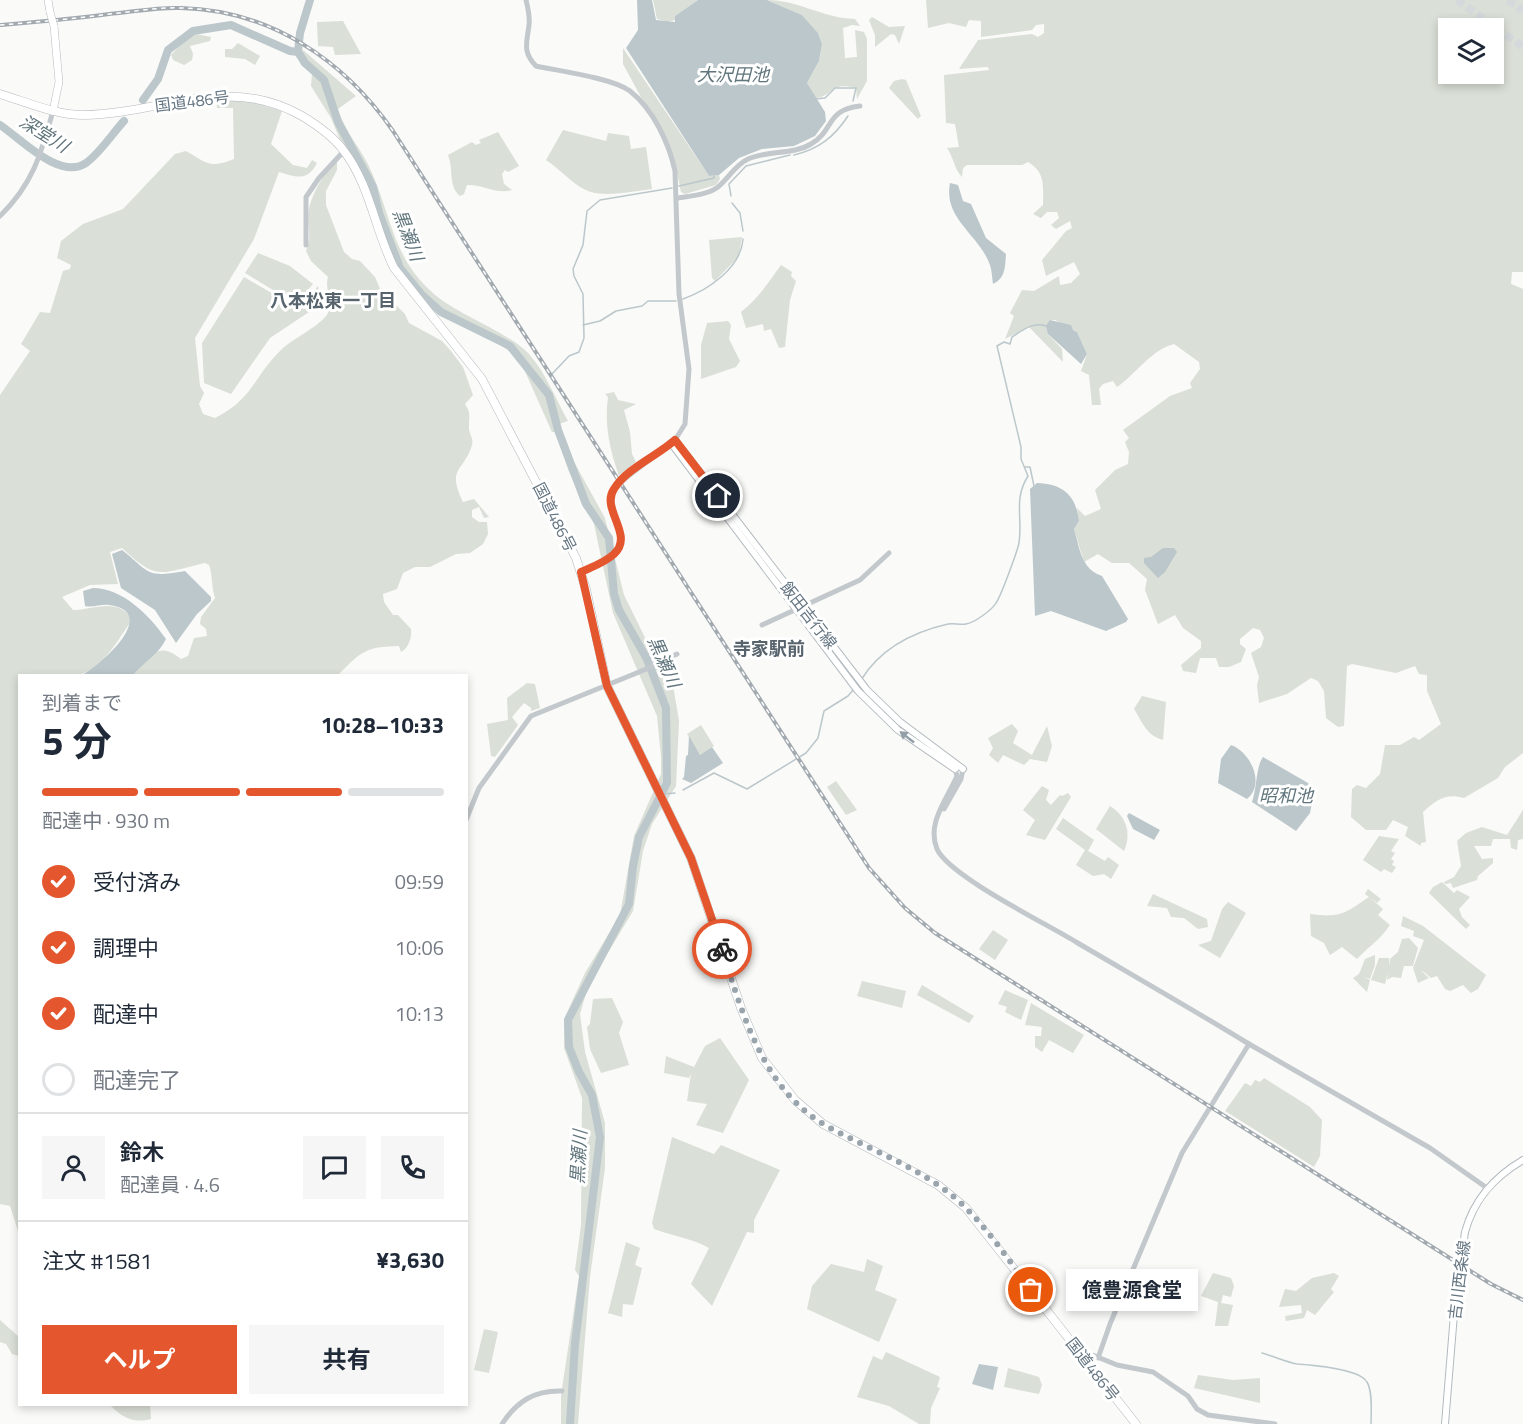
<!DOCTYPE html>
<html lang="ja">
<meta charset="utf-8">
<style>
:root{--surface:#fff;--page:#f6f6f7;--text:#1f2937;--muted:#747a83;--line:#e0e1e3;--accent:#e4572e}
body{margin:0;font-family:"Titillium Web","Noto Sans JP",sans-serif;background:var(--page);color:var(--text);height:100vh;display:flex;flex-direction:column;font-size:22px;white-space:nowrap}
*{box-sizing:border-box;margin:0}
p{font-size:20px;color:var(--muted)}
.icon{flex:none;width:33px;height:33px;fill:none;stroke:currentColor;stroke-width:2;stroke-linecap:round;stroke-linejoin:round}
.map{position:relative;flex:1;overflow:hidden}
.panel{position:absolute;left:18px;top:674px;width:450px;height:732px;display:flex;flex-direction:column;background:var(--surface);border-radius:0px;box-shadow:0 3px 9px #0003}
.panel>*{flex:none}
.buttons{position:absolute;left:1438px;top:18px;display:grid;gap:12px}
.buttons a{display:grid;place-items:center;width:66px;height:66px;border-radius:0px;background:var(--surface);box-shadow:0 3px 9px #0003;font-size:30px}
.pin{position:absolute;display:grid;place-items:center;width:51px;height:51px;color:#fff;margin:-26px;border:3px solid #fff;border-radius:50%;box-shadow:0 2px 6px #0007}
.courier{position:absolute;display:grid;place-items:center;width:60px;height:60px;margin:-30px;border:4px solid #e4572e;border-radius:50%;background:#fff;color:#222;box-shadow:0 2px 8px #0007}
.bubble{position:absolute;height:42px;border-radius:0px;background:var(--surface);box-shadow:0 3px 9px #0003;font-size:20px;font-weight:700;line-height:42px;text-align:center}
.head em{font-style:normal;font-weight:700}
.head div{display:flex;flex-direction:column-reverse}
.head{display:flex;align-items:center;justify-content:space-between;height:102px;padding:0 24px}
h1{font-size:39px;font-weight:700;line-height:45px}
.bar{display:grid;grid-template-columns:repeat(4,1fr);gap:9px 6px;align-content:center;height:72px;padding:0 24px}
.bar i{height:8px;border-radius:4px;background:var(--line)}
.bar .on{background:var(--accent)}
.bar p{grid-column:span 4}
.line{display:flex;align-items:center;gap:15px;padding:0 24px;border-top:2px solid var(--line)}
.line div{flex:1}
.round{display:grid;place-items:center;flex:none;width:63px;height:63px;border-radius:0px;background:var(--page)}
ol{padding:0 24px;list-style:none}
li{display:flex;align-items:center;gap:18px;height:66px}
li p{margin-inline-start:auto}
li .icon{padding:6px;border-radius:50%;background:var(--accent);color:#fff;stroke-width:4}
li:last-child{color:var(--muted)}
li i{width:33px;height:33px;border:3px solid var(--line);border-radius:50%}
.cta{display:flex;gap:12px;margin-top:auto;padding:12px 24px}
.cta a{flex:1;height:69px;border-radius:0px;background:var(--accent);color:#fff;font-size:24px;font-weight:700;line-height:69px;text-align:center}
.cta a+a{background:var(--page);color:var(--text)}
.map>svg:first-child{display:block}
</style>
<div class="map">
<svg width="1523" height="1424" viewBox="0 0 1523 1424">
<rect width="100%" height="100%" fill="#fafaf8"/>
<g fill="#dadfd7" fill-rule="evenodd">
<path d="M653,0H698L675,16V20L668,22L657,19Z"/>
<path d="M767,0C799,0 822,18 855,19L860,26L852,25L843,28L845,58L857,57L855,30L864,32L867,39V81L857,99L856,88C829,81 833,97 815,98L807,83L819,61L822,44L818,33L802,15Z"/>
<path d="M926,0H1523V272H1512L1511,284L1523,289V753L1505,767L1498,778L1464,798C1445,793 1437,800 1423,812L1426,842L1421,843V846L1405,836L1408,827L1393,820L1386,830H1366L1351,817L1352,789L1357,785L1366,788L1380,774L1385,745H1400L1414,737L1419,740L1441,724L1427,691V675L1419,674L1415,666L1396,673L1352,664L1347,666L1344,726L1338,727L1326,718L1324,691L1318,681L1311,678L1287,694L1259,703L1257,685L1259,677L1251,653L1261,647L1264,638L1260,630L1253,628L1240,639V644L1246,649L1241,662L1229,667H1219L1216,658H1200L1196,673L1183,671L1181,665L1201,648V641L1183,628L1175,615L1158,624L1145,590L1147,579L1129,563H1112L1098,554L1084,562L1074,529L1079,521L1077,508L1085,516L1101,509L1095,490L1115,470L1128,464L1129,452L1125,442L1129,438L1123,430L1170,396L1192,388L1190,383L1200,369L1199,362L1174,344C1152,349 1136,374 1117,387L1113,381L1103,384L1099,389L1101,405H1092L1089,375L1081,371L1087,354L1077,332L1055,320H1050L1048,334L1062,349L1063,362L1029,327L1005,339L1014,316L1010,313L1022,290L1034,291L1059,276L1060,285L1071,283L1080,274L1074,262L1046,276L1042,260L1066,231L1072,228L1070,221L1056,229L1051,225L1059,218L1057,212H1047L1041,218L1033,214L1043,205C1043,186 1046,173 1028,162L1022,165H967L963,168L962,177C954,169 954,158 947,148L959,147L955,124L946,123L944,75L989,70L988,67L959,69L978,40L1032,34L1038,37L1044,33V24L1036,25L1032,30L981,37V21L969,20L966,27L949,23L928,28ZM1449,28H1494V74H1449Z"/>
<path d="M872,17L889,27L905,26L899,44L895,35L891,34L875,47V35L869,20Z"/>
<path d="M343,21L361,54L335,55L333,47L318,46L317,22Z"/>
<path d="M196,34L211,37L210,41L190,46L193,54L192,60L184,65L173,60L171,55L189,36Z"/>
<path d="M238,43L260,56L255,65L245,59L225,57V49H232Z"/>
<path d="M623,48L709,176L719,175L720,179L716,185L685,194L681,192L674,158L623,64Z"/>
<path d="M303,50L356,96L338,109C345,133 363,150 372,173C392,219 393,258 433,293C457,315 507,331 529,354C546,373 556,400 568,421L559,424L573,460L605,518L624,595L665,678L669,677L673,685L679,721L676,786L652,824L643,851L633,911L588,986L580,1014L585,1052L605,1123V1168L590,1277L578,1424H561V1395L579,1276L575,1270L581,1225L582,1098L564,1048V1019L585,973L620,915L634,836L661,774V757L657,716L613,613L594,524L569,472L555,432H552L519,358L496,342L440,316L398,267L361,171L340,140L331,118L311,86L312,73L301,65L299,55Z"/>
<path d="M902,79L906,80L921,116L918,119L889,88L894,81Z"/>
<path d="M217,100H247L282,111L271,144L293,165L307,168L312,160L317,163C307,182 297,177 279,172L254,239L195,338L200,386L204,393L199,404L203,414L215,418C253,399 254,376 281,350C293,338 321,326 328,313C334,300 324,290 328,277L311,261L306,251C313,233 306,225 309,209C312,194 324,172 337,161V170L326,191V205L344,252L352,259L360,261L375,277L380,289L405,314L409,323L442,341L451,351L463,367L473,395L465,404C471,413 469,416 469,426C468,433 474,438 472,445C464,472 446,467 463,502L474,499L489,517L484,518L479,507L472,510V517L479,522H487L488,534L483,544L470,553L456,554L430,567H415L403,573L397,589L383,594L384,602L393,615H398L411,629C412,637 409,648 401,652L399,646C365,647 362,651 338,675H133C149,656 158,640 181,659L188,656L194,638L207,636L206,629L200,624L201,617L215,598C211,586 213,576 209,565L205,563C160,573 158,582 122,548L110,552L118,584L90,585L62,597L73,610C92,610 120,596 132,620C119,638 104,667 81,674C66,679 36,675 20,675L19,1234L10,1206L0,1204V395L30,351L21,344L40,312L50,313L63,271L70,269L71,265L57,258L61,241L83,224L123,209L175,154L186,151C207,163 209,169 234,159L233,108H217Z"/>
<path d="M563,130L606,141L608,133L629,136L631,149L646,147L652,189C634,191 609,197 591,192C576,188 559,168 546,160Z"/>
<path d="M498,132L519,166L508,172L505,170L502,174L504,184L512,190C497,195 483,184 467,185L464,194L460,196C448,186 454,171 448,155L472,142L476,145L481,143L479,140Z"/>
<path d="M742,237L739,256L715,281L712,278L709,240Z"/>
<path d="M258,253L290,266L313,284L296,304L245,273Z"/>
<path d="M781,265L792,272L791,276L796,281L790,300L785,347L779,348L771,329L764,331L763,324L746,328L741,312C758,299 768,283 781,265Z"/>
<path d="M244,277L299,309L318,286L321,304L270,338L231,394L204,383L202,343Z"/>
<path d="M728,321L731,325L729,339L740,361L736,367L701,379V345L707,323Z"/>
<path d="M614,392L618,400L636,404L624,410L630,432L632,454L636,462L619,476C610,450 604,425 608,397L605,394Z"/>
<path d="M527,683L535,684L540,708L531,711V708L524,703L512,717L518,725L495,757L491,756L487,724L508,720L507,698Z"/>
<path d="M1142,696L1166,702L1163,740C1146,735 1143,723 1134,709Z"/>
<path d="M1012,724L1018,731L1013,743L1032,755L1047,726L1052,746L1047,762L1030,759L1024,765L1003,755L998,763L989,755L993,748L988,738Z"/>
<path d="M701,725L714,746L700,755L687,734Z"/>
<path d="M836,781L857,810L846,815L827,787Z"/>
<path d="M1042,786L1049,790L1046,800L1051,805L1060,795L1062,796L1068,793L1071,797L1045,840L1026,835L1035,820L1023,810Z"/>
<path d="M1110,806C1126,816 1132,833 1124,851L1096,829Z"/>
<path d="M1523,810V839L1518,840L1517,850L1511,848L1510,839H1493L1491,846H1474L1482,859L1493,858V863L1478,876L1477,880L1453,888L1451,883L1445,884L1444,882L1454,877L1461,866L1457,841L1466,833L1482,827L1507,835Z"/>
<path d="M1063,818L1094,840L1088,851L1105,861L1108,857L1119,865L1111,879L1104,874L1093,876L1076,865L1085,850L1056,829Z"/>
<path d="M1379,836L1399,839L1391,851L1395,853L1391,859L1394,861L1392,865L1396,867L1392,873L1384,869L1381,872L1363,860Z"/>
<path d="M1442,882L1454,893L1457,890L1470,897L1459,909L1462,917L1470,925L1466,929L1429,893L1433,887Z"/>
<path d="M1368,889L1381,899L1377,903L1369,897L1383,909L1378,915L1390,925C1381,939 1367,948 1357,959L1342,947L1330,955L1324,943L1311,936L1310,914C1340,918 1344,914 1369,897L1365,894Z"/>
<path d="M1153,894L1207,919L1208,927L1198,929L1184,918L1171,917L1167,908L1147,906Z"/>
<path d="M1228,902L1246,913L1220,958L1198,945L1211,941L1222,909Z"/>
<path d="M1403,916L1423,926L1486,975L1478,989L1471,993L1463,985L1450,991L1445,989L1437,976L1431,978L1423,971L1421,974L1423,972L1429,978L1418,983L1413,968L1424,940L1413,936L1414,931L1401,926Z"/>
<path d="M993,930L1008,940L995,960L979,949Z"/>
<path d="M1409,938L1418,948L1413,966H1404L1401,978L1392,977L1387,980L1388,972L1385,984L1371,980L1379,958H1389V967L1390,959L1398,952L1402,939Z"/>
<path d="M1375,955V965L1370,979L1363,977L1370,980L1367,992L1353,978L1359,974L1365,959Z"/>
<path d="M862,981L906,991L902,1008L857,996Z"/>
<path d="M922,985L974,1016L969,1023L917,995Z"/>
<path d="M1005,990L1028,1000L1021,1020L1005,1012L1007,1007L998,1004Z"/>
<path d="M612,998L623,1022L619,1033L629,1065L601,1073L590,1049L587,1027L590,1024L593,999Z"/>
<path d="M1031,1003L1084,1035L1073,1053L1049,1040L1042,1052L1035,1047V1036H1041L1042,1027L1025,1025Z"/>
<path d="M720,1038L749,1080L723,1133L696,1125L707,1104L687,1101L691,1074L689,1078L664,1073L666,1056L694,1067L705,1046Z"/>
<path d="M1264,1078L1310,1107L1322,1120L1320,1156L1314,1167L1225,1111L1245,1083L1251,1086L1255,1080L1260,1082Z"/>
<path d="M672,1137L714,1154L721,1145L780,1170L754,1220V1233L747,1232L712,1306L691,1284L709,1248C691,1238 673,1236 654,1229L652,1223Z"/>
<path d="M626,1242L640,1248L635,1265L642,1268L633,1305L623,1304L622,1317L608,1313Z"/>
<path d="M867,1259L883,1266L875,1290L897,1299L879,1342L807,1309L812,1286L831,1264L864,1272Z"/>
<path d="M1213,1273L1231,1278L1234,1286L1231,1297L1223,1295L1221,1303L1233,1305L1228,1326H1215L1218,1302L1201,1296Z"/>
<path d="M1334,1273L1339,1276L1331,1289L1334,1292L1315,1315L1307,1310L1304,1318L1286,1321L1285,1316L1302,1313L1301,1305L1279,1307L1285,1289L1296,1291L1312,1278Z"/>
<path d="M0,1320L19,1337V1356L12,1354L6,1344L0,1342Z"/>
<path d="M484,1329L498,1332L489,1373L474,1370Z"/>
<path d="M886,1352L940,1377L937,1387L940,1388L931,1408L930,1424H919L889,1406L857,1397L873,1356L882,1360Z"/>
<path d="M1008,1368L1039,1377L1042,1385L1039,1394L1004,1387Z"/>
<path d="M1198,1375L1233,1380L1260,1378V1403L1194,1388Z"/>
<path d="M109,1404H150L151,1419C133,1424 121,1417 109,1404Z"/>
</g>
<g fill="#bbc7cb">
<path d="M637,0H652L656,20L675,22V16L698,0H767L802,15L818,33L822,44L819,61L807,83L825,112L826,121L815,136L794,146L762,149L739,158L719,175L709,176L626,48L638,30Z"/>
<path d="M950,183L958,185L963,201L971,204L986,238L1006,254C1005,266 1006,278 993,284C992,278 992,271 990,265C979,234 943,219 950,183Z"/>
<path d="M1050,320L1071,325L1073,330L1077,332L1087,354L1081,364L1048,334L1046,326Z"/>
<path d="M1037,483C1064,484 1076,496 1079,521L1074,529C1080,549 1081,569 1102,576L1128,619L1126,622L1106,631L1051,611L1035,616L1030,489Z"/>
<path d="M1163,548H1174L1177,552L1165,572L1158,578L1144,563V558L1151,557Z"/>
<path d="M122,550C151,573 145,578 185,571L211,597V601L197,614L176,643L155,610L121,588L112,554Z"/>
<path d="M93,588C123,588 150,616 166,639C159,654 144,662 133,675H82C101,665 161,612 109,605C101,604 93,608 85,606L83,591Z"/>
<path d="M689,736L700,755L712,747L723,763L691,783L682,779L684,777L686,756L688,755Z"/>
<path d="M1231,745C1250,752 1266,783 1247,799L1218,783L1221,759Z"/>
<path d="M1263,757L1308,783L1314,792L1310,813L1296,831L1252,802C1257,788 1256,766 1263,757Z"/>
<path d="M1129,813L1160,830L1154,840L1133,829L1127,816Z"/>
<path d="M979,1364L998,1367L993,1390L972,1384Z"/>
</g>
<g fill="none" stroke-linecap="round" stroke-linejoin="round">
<g stroke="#bbc7cb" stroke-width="1.5">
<path d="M815,99L825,98L835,88H856L853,101"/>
<path d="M794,155C819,149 834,137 848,116"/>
<path d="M679,186L714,178V176"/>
<path d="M731,196L729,184L746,166L790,155"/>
<path d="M732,203L740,213L743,231"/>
<path d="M683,299C708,290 741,268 743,239"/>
<path d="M583,325L600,321L616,311L642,306L648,301H676"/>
<path d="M552,374L569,356L579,352L584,338L583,294L574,276L573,269L583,245L587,211L600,200L672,188"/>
<path d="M539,381L542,380"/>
<path d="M1025,467H1030L1034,486"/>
<path d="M861,680C880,649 913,632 948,624C954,623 960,625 966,624C974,623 992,610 996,603C1001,596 1017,552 1019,543C1023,517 1013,500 1028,476L1021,459V447L997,346L1004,342L1010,344L1012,337C1022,331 1033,321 1046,326"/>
<path d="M683,790L714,773L747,789L806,753L818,738L824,711L848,696L854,689"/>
<path d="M664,794L675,793"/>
<path d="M1262,1353C1273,1356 1286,1362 1297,1364C1311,1365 1360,1369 1367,1382C1373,1392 1371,1413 1371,1424"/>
</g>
<g stroke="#bbc7cb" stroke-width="8">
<path d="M310,0L300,33L298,52L305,63L324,80L338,122L373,187L379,213L400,268L422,295L441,312L510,346L549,395L558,430L586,504L609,538L614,594L619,610L647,659L666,708L667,783L639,837L633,866L629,904L568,1020L569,1047L579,1072L592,1095L600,1137L575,1344L570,1424"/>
<path d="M143,100L158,79L168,50L193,31L231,25L290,51L298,52"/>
<path d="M0,125C20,138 60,181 86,163C100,153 112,134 124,121"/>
</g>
<g stroke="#d5d9db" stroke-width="8" stroke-dasharray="8 4" stroke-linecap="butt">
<path d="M1457,0L1523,47"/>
<path d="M1508,0L1523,11"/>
</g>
<g stroke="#b3babf" stroke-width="8">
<g id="secondary">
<path d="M675,440L867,690L900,722L963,769"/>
<path d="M671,443L858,691L898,730L955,769"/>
<path d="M1465,1232C1474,1199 1494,1177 1523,1160"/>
<path d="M1445,1424L1455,1302"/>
</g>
</g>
<g stroke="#b5babe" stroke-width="8">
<g id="primary">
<path d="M48,0L50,12"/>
<path d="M53,111L59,82L54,26"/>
</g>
</g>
<g stroke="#b4b9bd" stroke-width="9">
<path id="trunk" d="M0,94C27,102 55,115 84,115C161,114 227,73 302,116C317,125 333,136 344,151C370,185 375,230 394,268L482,379L576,558L586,589L607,686L691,858L741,1008L762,1058L795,1100L823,1124L938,1185L966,1208L1136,1424"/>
</g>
<g stroke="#c3c8cc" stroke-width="5">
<path d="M526,0C528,8 530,17 529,25C527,42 522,52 536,66C559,71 612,78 630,91C653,109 669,143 675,171L679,294L689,369L685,424L675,440L627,477"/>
<path d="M678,198C690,196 707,195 718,187C729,178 735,165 748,159C768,150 793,155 811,144C835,130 825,110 860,106"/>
<path d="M0,216C33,184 41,154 53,111"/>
<path d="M306,245V197L319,178L344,151"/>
<path d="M581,571C592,567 607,562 615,554C632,537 604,511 615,488"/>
<path d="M762,625L860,580L889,553"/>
<path d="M955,769L957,776C948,798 926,823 937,849C949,876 1047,924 1076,942C1134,976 1192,1009 1249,1044"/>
<path d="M944,809L961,779L963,769"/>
<path d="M466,820L479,788L531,716L644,670L677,654"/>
<path d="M1078,1349L1117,1365L1153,1372L1188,1396L1197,1409L1208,1415L1275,1424"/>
<path d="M1098,1358L1110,1324L1182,1153L1249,1044L1430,1148L1487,1188"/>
<path d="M502,1424C517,1401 535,1390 562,1391"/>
</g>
<use href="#secondary" stroke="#fff" stroke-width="6"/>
<use href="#primary" stroke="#fff" stroke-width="7"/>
<use href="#trunk" stroke="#fff" stroke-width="8"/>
<g stroke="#a2aab0" stroke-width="4">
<path id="rail" d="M0,25C36,22 73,19 109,14C133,12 157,7 181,8C270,10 344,60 393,131L869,868L905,908L935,933L1491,1284L1523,1300"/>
</g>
<use href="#rail" stroke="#fff" stroke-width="1.5" stroke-dasharray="4.5" stroke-linecap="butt"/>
<g stroke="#b3babf" stroke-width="8" stroke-linecap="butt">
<path id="secondary-bridge" d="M1455,1302L1465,1232"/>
</g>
<g stroke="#b5babe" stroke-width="8" stroke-linecap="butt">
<path id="primary-bridge" d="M50,12L54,26"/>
</g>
<path stroke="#c3c8cc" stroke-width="5" d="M615,488L627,477"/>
<use href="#secondary-bridge" stroke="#fff" stroke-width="6"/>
<use href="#primary-bridge" stroke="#fff" stroke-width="7"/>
</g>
<defs><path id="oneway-solid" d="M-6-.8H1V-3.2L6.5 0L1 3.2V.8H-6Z" transform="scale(1.5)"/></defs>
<use fill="#939fa8" href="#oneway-solid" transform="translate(907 737) rotate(-142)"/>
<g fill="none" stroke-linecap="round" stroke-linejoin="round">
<path stroke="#99a4ac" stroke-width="6" stroke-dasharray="0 10.8" d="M722,949C742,1013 763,1089 825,1125C862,1146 903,1161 938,1185C976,1210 1004,1254 1031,1290"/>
<path stroke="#e4572e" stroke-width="8" d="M718,496L675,440C657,456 627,468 614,489C600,509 635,535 614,554C606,562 592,567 581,572L607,686L691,858L722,949"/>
</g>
<g text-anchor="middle" stroke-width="6" stroke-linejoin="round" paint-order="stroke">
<g font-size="16" fill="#657683" stroke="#fff">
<text transform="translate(192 101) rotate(-7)" y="6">国道486号</text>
<text transform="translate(555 517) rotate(63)" y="6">国道486号</text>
<text transform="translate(809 615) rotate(52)" y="6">飯田吉行線</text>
<text transform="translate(1459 1280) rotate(-83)" y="6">吉川西条線</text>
<text transform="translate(1093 1369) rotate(52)" y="6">国道486号</text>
</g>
<g font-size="18" font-style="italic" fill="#60757c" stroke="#fff">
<text x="733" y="81">大沢田池</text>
<text transform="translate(44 134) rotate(32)" y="6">深堂川</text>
<text transform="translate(408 235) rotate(69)" y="6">黒瀬川</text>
<text transform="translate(664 662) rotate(66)" y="6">黒瀬川</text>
<text x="1286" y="802">昭和池</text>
<text transform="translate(579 1157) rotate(-87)" y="6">黒瀬川</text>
</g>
<g font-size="18" font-weight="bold" fill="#57646e" stroke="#fff">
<text x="333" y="307">八本松東一丁目</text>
<text x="769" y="655">寺家駅前</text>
</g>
</g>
</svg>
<div class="buttons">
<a><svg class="icon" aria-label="layers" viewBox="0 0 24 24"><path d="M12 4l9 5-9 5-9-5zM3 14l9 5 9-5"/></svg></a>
</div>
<div class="pin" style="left:1031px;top:1290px;background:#ea580c"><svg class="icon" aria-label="bag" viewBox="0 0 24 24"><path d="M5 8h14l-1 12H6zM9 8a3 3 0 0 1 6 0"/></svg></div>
<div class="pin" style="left:718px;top:496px;background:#1f2937"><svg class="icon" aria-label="home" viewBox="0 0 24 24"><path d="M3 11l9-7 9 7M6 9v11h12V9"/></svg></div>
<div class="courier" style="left:722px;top:949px"><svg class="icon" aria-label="bike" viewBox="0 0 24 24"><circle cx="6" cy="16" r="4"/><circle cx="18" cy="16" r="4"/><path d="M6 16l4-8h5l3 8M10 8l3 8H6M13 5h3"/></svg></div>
<div class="bubble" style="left:1066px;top:1269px;width:132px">億豊源食堂</div>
<section class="panel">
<div class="head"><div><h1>5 分</h1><p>到着まで</p></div><em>10:28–10:33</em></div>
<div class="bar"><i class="on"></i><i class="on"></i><i class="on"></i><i></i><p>配達中 · 930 m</p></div>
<ol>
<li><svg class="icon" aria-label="check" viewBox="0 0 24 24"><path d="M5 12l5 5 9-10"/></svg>受付済み<p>09:59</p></li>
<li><svg class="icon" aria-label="check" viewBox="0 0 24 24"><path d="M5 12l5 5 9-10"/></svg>調理中<p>10:06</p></li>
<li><svg class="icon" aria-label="check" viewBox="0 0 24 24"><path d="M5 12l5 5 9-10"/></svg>配達中<p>10:13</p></li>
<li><i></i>配達完了</li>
</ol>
<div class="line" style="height:108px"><a class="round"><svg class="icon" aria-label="person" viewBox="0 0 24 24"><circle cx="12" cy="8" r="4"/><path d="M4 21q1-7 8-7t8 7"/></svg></a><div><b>鈴木</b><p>配達員 · 4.6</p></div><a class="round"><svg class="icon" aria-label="chat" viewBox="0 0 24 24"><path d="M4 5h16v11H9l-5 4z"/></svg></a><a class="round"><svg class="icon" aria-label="phone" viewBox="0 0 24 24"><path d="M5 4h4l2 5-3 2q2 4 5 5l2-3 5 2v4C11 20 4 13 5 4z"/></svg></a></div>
<div class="line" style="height:78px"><div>注文 #1581</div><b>¥3,630</b></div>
<div class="cta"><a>ヘルプ</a><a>共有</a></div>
</section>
</div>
